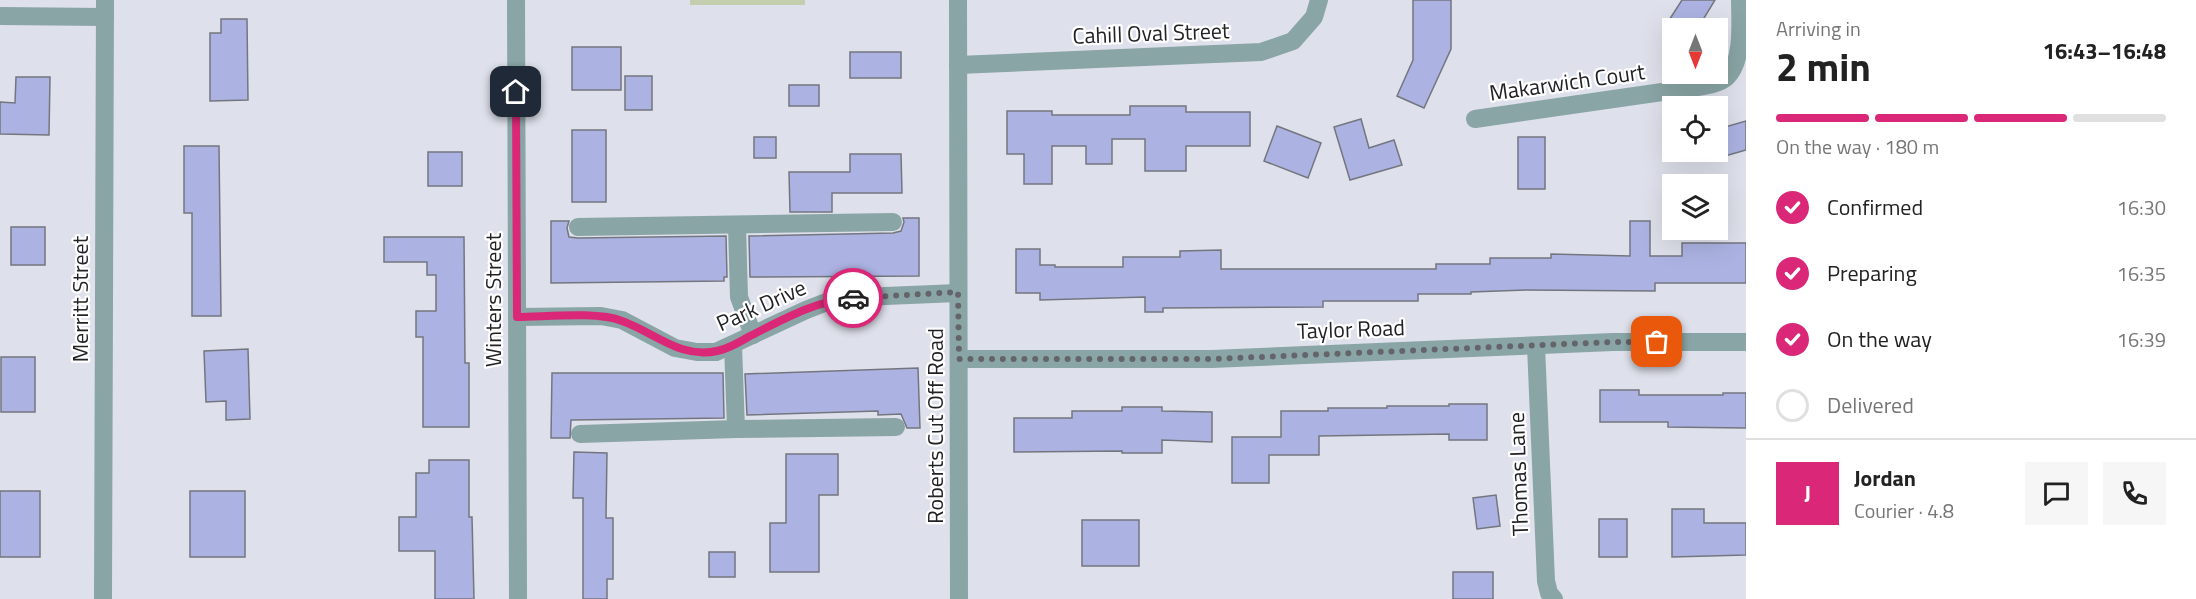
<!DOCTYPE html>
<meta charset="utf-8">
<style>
:root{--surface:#fff;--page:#f6f6f6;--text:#222;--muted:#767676;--line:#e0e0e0;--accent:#db2777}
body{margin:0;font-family:"Titillium Web",sans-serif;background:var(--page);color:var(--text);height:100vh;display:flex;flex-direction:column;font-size:22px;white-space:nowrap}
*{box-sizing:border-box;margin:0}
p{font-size:20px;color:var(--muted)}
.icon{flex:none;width:33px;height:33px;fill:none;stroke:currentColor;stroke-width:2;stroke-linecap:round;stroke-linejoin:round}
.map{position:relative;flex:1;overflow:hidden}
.drawer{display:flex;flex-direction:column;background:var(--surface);width:450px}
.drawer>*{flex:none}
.needle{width:39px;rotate:180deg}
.controls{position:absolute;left:1662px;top:18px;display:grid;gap:12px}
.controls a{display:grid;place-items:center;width:66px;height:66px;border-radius:0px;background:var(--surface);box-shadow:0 6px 24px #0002;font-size:30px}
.pin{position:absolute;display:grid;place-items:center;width:51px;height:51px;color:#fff;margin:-26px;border-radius:12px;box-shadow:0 3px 9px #0006}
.courier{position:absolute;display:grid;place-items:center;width:60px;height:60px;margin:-30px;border:4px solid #db2777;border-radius:50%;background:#fff;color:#222;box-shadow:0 2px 8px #0007}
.headline em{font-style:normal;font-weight:700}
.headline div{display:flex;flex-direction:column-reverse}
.headline{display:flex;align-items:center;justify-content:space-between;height:102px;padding:0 30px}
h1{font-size:39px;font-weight:700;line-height:45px}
.bar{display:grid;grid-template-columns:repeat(4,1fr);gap:9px 6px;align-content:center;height:72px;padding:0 30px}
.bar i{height:8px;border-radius:4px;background:var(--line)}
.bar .selected{background:var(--accent)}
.bar p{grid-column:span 4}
.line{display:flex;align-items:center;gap:15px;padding:0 30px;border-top:2px solid var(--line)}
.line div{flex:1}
.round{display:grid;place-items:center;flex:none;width:63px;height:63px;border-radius:0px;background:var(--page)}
ol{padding:0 30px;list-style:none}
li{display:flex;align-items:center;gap:18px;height:66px}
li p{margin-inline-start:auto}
li .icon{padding:6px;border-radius:50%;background:var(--accent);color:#fff;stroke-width:4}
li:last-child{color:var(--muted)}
li i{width:33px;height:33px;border:3px solid var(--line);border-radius:50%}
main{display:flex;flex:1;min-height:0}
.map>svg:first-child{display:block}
</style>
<main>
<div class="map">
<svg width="1746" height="599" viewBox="0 0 1746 599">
<rect width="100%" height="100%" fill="#dee0eb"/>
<rect fill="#c2cead" x="690" y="0" width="115" height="5"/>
<g fill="#acb3e2" stroke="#74767f" stroke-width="1.5">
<path d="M1413,0H1451V49L1424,108L1397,96L1413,60Z"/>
<path d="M1682,0H1715L1698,28H1664Z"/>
<path d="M221,19H247L248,100L210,101V33H221Z"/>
<rect x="572" y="47" width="49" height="43"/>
<rect x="850" y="52" width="51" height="26"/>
<rect x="625" y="76" width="27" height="34"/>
<path d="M16,77H50L49,135L0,134V102L15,103Z"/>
<rect x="789" y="85" width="30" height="21"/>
<path d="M1130,106H1186V112H1250V146H1186V171H1145V139H1112V164H1086V146H1052V184H1024V154H1007V111H1052V115H1130Z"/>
<path d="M1361,119L1369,148L1394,140L1402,165L1350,180L1334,127Z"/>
<path d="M1746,121V150L1718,158V129Z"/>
<path d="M1277,126L1321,143L1308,178L1264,161Z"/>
<rect x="572" y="130" width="34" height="72"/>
<rect x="754" y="137" width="22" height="21"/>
<rect x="1518" y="137" width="27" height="52"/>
<path d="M184,146H219L221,316H192V213H184Z"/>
<rect x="428" y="152" width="34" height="34"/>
<path d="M850,154H901L902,193H832V212H790L789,172H850Z"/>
<path d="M903,218H919V276L750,277L749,236L893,233L901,231L904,222Z"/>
<path d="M551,221H569L567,228L569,237L578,238L726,236L727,277H724V281L551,283Z"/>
<path d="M1630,221H1650V256H1682V243H1746V283H1655V291L1526,290L1471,292V294H1418V301H1323V307L1163,308V312H1145V297L1040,300V293H1016V249H1040V265H1055V267H1123V257H1180V251L1221,250V269H1436V264H1490V258H1551V254L1630,256Z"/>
<rect x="11" y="227" width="34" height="38"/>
<path d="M384,237H464L465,363H469V427H423V337H416V311H436V275H427V262H384Z"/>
<path d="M248,349L250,419L226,420V401L206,402L204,351Z"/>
<rect x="1" y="357" width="34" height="55"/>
<path d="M918,368L920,428H907L901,414L878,415V411L747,415L745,374Z"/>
<path d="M552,373H723L724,418L571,420L570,438H551Z"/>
<path d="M1600,390H1639V395H1723V393H1746V428L1668,427V422H1600Z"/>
<path d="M1449,404H1487V440H1449V434L1319,436V455H1269V483H1232V437H1281V411H1328V408H1387V406H1449Z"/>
<path d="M1122,407H1162V411L1212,412V442L1162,440V453H1122V451L1014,452V418H1072V411H1122Z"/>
<path d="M574,452L607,453L606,518H613V579H607V599H583V498H573Z"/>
<path d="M786,454H838V495H819V572H770V523H786Z"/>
<path d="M429,460H469V517H472L474,599H435V551H399V517H416V473H429Z"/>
<rect x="0" y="491" width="40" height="66"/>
<rect x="190" y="491" width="55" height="66"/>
<path d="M1496,495L1500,526L1477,529L1473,498Z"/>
<path d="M1672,509H1704V523H1746V555L1672,557Z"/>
<rect x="1599" y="519" width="28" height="38"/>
<rect x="1082" y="520" width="57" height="46"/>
<rect x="709" y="552" width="26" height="25"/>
<rect x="1453" y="572" width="40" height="27"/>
</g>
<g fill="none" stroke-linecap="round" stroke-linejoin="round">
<g stroke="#8aa5a5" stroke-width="18">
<path d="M516,0L518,599"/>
<path d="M958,0L959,599"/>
<path d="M0,16L105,17"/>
<path d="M958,65L1261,52L1293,41L1314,17L1319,0"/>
<path d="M1475,119L1683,89C1695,87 1718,86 1727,77C1744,60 1740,21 1740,0"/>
<path d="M737,225L739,297L753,335"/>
<path d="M578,227L893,222"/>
<path d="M517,317L601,316L622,320L675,348L697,352H716L806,310L837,298L958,293"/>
<path d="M733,345L736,429L896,427"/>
<path d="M1536,346L1546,581L1549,593L1554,599"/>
<path d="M959,359H1212L1613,342H1746"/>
<path d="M580,434L736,429"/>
<path d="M103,599L105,0"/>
</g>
</g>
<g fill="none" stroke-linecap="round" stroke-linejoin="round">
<path stroke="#64646b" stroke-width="6" stroke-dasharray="0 10.8" d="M853,298L958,292L959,359H1212L1613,342H1657"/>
<path stroke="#db2777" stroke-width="8" d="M516,92L517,317C545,317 597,311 622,321C654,332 679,359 717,351C728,349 740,342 750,336C782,320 817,300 853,298"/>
</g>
<g text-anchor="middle" stroke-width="4.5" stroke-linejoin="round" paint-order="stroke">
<g font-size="22" fill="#222226" stroke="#fff">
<text transform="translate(1151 33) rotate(-2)" y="8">Cahill Oval Street</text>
<text transform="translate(1567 82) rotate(-8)" y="8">Makarwich Court</text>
<text transform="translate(80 299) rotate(-90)" y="8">Merritt Street</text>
<text transform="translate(493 300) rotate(-90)" y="8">Winters Street</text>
<text transform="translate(761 305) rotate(-24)" y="8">Park Drive</text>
<text transform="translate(1351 329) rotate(-2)" y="8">Taylor Road</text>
<text transform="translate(935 426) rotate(-90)" y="8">Roberts Cut Off Road</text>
<text transform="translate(1518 474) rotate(-92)" y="8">Thomas Lane</text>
</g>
</g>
</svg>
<div class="controls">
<a><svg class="needle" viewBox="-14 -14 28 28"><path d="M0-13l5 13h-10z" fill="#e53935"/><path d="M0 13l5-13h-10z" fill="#767676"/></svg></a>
<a><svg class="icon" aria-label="locate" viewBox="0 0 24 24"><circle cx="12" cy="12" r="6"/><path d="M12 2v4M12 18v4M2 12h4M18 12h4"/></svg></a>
<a><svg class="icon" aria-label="layers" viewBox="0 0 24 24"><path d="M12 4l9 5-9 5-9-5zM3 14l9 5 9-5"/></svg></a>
</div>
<div class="pin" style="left:1657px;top:342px;background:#ea580c"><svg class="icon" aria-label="bag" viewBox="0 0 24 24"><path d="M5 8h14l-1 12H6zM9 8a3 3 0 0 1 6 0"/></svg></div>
<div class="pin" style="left:516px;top:92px;background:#1f2937"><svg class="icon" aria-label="home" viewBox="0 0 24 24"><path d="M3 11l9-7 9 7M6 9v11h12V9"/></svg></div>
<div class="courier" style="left:853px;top:298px"><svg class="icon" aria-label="car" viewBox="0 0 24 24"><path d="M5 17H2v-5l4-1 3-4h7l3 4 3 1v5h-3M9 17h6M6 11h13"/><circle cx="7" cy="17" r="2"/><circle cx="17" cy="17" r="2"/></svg></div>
</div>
<section class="drawer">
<div class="headline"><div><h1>2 min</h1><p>Arriving in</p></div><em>16:43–16:48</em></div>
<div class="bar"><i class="selected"></i><i class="selected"></i><i class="selected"></i><i></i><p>On the way · 180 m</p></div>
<ol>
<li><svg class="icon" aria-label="check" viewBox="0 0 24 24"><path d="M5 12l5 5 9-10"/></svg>Confirmed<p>16:30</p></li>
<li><svg class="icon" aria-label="check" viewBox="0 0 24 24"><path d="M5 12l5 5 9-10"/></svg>Preparing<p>16:35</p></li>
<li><svg class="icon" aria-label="check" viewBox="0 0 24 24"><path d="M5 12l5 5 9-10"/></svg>On the way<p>16:39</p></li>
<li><i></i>Delivered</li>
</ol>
<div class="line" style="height:108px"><b class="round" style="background:var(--accent);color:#fff">J</b><div><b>Jordan</b><p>Courier · 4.8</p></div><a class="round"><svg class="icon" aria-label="chat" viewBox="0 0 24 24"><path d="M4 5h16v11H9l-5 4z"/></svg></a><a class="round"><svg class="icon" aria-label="phone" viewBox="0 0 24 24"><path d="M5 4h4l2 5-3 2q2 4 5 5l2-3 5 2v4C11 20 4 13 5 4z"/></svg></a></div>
</section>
</main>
